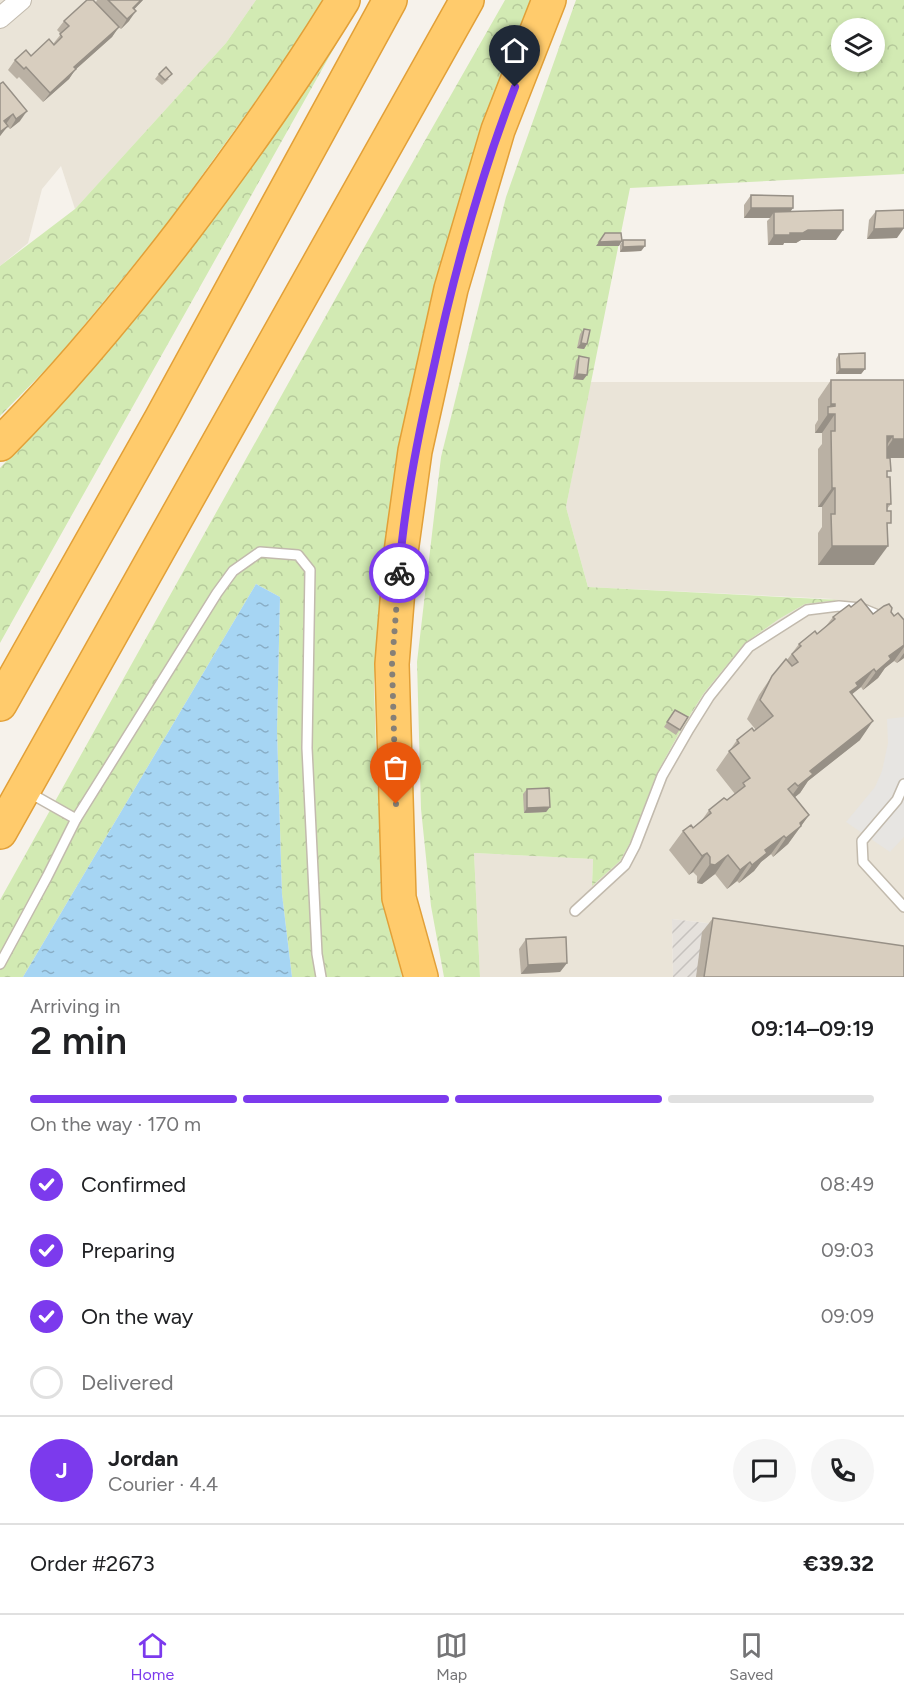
<!DOCTYPE html>
<meta charset="utf-8">
<style>
:root{--surface:#fff;--page:#f6f6f6;--text:#202124;--muted:#757577;--line:#e0e0e0;--accent:#7c3aed}
body{margin:0;font-family:Figtree,sans-serif;background:var(--page);color:var(--text);height:100vh;display:flex;flex-direction:column;font-size:22px;white-space:nowrap}
*{box-sizing:border-box;margin:0}
p{font-size:20px;color:var(--muted)}
.icon{flex:none;width:33px;height:33px;fill:none;stroke:currentColor;stroke-width:2;stroke-linecap:round;stroke-linejoin:round}
.map{position:relative;height:977px;overflow:hidden}
.sheet{display:flex;flex-direction:column;background:var(--surface);flex:1}
.sheet>*{flex:none}
.controls{position:absolute;left:831px;top:18px;display:grid;gap:12px}
.controls a{display:grid;place-items:center;width:54px;height:54px;border-radius:50%;background:var(--surface);box-shadow:0 3px 9px #0003;font-size:30px}
.pin{position:absolute;display:grid;place-items:center;width:51px;height:51px;color:#fff;margin:-62px -26px;border-radius:50% 50% 50% 0;rotate:-45deg;box-shadow:0 0 6px #0007}
.pin .icon{rotate:45deg}
.courier{position:absolute;display:grid;place-items:center;width:60px;height:60px;margin:-30px;border:4px solid #7c3aed;border-radius:50%;background:#fff;color:#222;box-shadow:0 2px 8px #0007}
.headline em{font-style:normal;font-weight:600}
.headline div{display:flex;flex-direction:column-reverse}
.headline{display:flex;align-items:center;justify-content:space-between;height:102px;padding:0 30px}
h1{font-size:39px;font-weight:600;line-height:45px}
.bar{display:grid;grid-template-columns:repeat(4,1fr);gap:9px 6px;align-content:center;height:72px;padding:0 30px}
.bar i{height:8px;border-radius:4px;background:var(--line)}
.bar .selected{background:var(--accent)}
.bar p{grid-column:span 4}
.line{display:flex;align-items:center;gap:15px;padding:0 30px;border-top:2px solid var(--line)}
.line div{flex:1}
.round{display:grid;place-items:center;flex:none;width:63px;height:63px;border-radius:32px;background:var(--page)}
ol{padding:0 30px;list-style:none}
li{display:flex;align-items:center;gap:18px;height:66px}
li p{margin-inline-start:auto}
li .icon{padding:6px;border-radius:50%;background:var(--accent);color:#fff;stroke-width:4}
li:last-child{color:var(--muted)}
li i{width:33px;height:33px;border:3px solid var(--line);border-radius:50%}
.tab-bar{display:flex;justify-content:space-around;align-items:center;height:84px;border-top:2px solid var(--line);background:var(--surface);font-size:16px;color:var(--muted)}
.tab-bar a{display:grid;justify-items:center;gap:3px}
.tab-bar .selected{color:var(--accent)}
.map>svg:first-child{display:block}
</style>
<div class="map">
<svg width="904" height="977" viewBox="0 0 904 977">
<defs>
<pattern id="industrial-furrows" width="10" height="10" patternUnits="userSpaceOnUse" patternTransform="scale(1.5)"><rect width="10" height="10" fill="#e5e1dc"/><path d="M-1 1l2-2M0 10L10 0M9 11l2-2" fill="none" stroke="#c6c2be"/></pattern>
<pattern id="forest-crowns" width="20" height="18" patternUnits="userSpaceOnUse" patternTransform="scale(1.5)"><rect width="20" height="18" fill="#d2eab3"/><path d="M2 6a3 3 0 1 1 6 0M12 15a3 3 0 1 1 6 0" fill="none" stroke="#b6ca9b"/></pattern>
<pattern id="water-ripples" width="26" height="14" patternUnits="userSpaceOnUse" patternTransform="scale(1.5)"><rect width="26" height="14" fill="#a6d5f3"/><path d="M2 4q2-2 4 0t4 0M15 11q2-2 4 0t4 0" fill="none" stroke="#89aec6"/></pattern>
</defs>
<rect width="100%" height="100%" fill="#f6f2eb"/>
<g fill="#eae4d8">
<path d="M0,0H256L226,43L75,209L61,166L42,189L28,243L0,266Z"/>
<path d="M590,382H904V946L672,919L673,977H480L474,853L593,859L592,885L620,861L630,843L657,773L683,726L704,693L745,643L779,619L805,604L834,599L588,587L566,507Z"/>
</g>
<path fill="url(#industrial-furrows)" d="M672,919L904,946V977H673Z"/>
<g fill="url(#forest-crowns)" fill-rule="evenodd">
<path d="M256,0H323L283,63L161,232L57,358L0,416V266L75,209L226,43Z"/>
<path d="M354,0H361L0,643V468L98,363L204,222Z"/>
<path d="M505,0H539L397,478L381,588L374,684L377,782L384,874L402,977H292L282,894L277,730L280,597L256,584L23,977H0V900L357,260Z"/>
<path d="M576,0H904V174L630,188L566,507L588,587L839,600L805,604L779,619L745,643L704,693L683,726L657,773L630,843L620,861L592,886L593,859L474,853L480,977H444L431,906L421,809L417,662L441,457L506,197ZM842,28H874V62H842Z"/>
</g>
<path fill="#e7e5e2" d="M904,717V837L890,852L846,822L875,787L882,771L888,743L887,719Z"/>
<path fill="url(#water-ripples)" d="M256,584L280,597L277,730L282,894L292,977H23Z"/>
<g fill="none" stroke-linecap="round" stroke-linejoin="round">
<g stroke="#c2baad" stroke-width="12">
<g id="service">
<path d="M904,784L897,800L862,841L863,862L904,907"/>
<path d="M28,792L76,819"/>
<path d="M575,911L625,865L635,846L662,776L689,729L709,697L749,647L807,610L839,606L861,608L885,618"/>
<path d="M0,964L47,877L76,819L217,593L233,571L260,552L298,555L310,570L307,748L317,954L321,977"/>
</g>
</g>
<g stroke="#c2baad" stroke-width="22">
<path id="minor" d="M0,18L21,0"/>
</g>
<g stroke="#e2a038" stroke-width="36">
<g id="motorway">
<path d="M0,444C66,378 126,305 183,231C240,156 294,80 343,0"/>
<path d="M0,704L161,419L390,0"/>
<path d="M0,832L467,0"/>
<path d="M421,977L399,898L392,664L401,552L415,451L451,289L498,130L549,0"/>
</g>
</g>
<use href="#service" stroke="#fff" stroke-width="9"/>
<use href="#minor" stroke="#fff" stroke-width="20"/>
<use href="#motorway" stroke="#ffcb6c" stroke-width="33"/>
</g>
<g fill="#bab1a4">
<path d="M97,0H143L134,9L129,21L121,29L118,27L112,37L75,70L69,79L43,102L19,77L17,79L8,70L15,60L31,56L53,44L61,34L57,30L64,21L96,2Z"/>
<path d="M159,74L169,79L162,85L155,79Z"/>
<path d="M0,84L20,121L10,129L7,126L0,136Z"/>
<path d="M751,195L791,211L836,240H801L796,243H784L783,245H768L767,221L770,218H744V205Z"/>
<path d="M876,211L897,238L867,239L869,220Z"/>
<path d="M623,240L645,246L641,251L620,252V245Z"/>
<path d="M584,329L587,344L584,349L577,348L580,334Z"/>
<path d="M839,354L865,369L861,374H836V359Z"/>
<path d="M579,356L587,375L583,380L573,379L576,361Z"/>
<path d="M831,380H904V458H887V475L891,504L887,509V528L874,565H818V533L822,527V507H818V449L822,444V433H815V425L818,420V399Z"/>
<path d="M851,607L873,614L891,612L894,616L904,620V658L897,663L894,661L885,668L878,678L863,690L861,687L852,694L860,740L808,781L800,793L795,797L809,815L788,844L773,857L771,854L761,862L754,871L739,883L737,881L727,889L715,874L702,884L697,883V876L693,872L689,875L669,850L683,831L693,828L702,820L709,810L727,800L735,794L716,770L737,740L756,730L747,719L759,695L772,676L787,660L799,644L817,634L826,626L833,617Z"/>
<path d="M675,710L688,717L676,735L664,727Z"/>
<path d="M527,789L550,807L546,812L524,813L523,794Z"/>
<path d="M713,918L904,977H696L702,932Z"/>
<path d="M526,939L567,963L560,972L521,974L519,949Z"/>
</g>
<g fill="#979086">
<path d="M141,0H143L126,18L133,8Z"/>
<path d="M136,11L129,21L121,29L127,19Z"/>
<path d="M119,27L112,37L75,70L69,79L43,102L50,93L74,67Z"/>
<path d="M27,111L20,121L10,129L16,119Z"/>
<path d="M13,114L6,124L4,121Z"/>
<path d="M8,126L0,136V132Z"/>
<path d="M751,208H793L786,218L774,212L770,218H744Z"/>
<path d="M904,228L897,238L867,239L874,229Z"/>
<path d="M808,230H843L836,240H801L796,243H784L783,245H768L774,235Z"/>
<path d="M622,241L619,246H596L599,242Z"/>
<path d="M645,246L641,251L620,252L623,247Z"/>
<path d="M581,343L587,344L584,349L577,348Z"/>
<path d="M840,369H865L861,374H836Z"/>
<path d="M577,374L587,375L583,380L573,379Z"/>
<path d="M831,404H835L828,414H835L822,433H815L828,414V409Z"/>
<path d="M887,436H893L880,455Z"/>
<path d="M893,439H904V458H880Z"/>
<path d="M832,488H835L822,507H818Z"/>
<path d="M832,546H888L874,565H818Z"/>
<path d="M904,645V647L894,661L885,668L878,678L863,690L876,672L889,656Z"/>
<path d="M904,653V658L897,663Z"/>
<path d="M874,669L861,687L851,695L837,711L856,683Z"/>
<path d="M873,721L860,740L808,781L800,793L785,805L810,771Z"/>
<path d="M550,807L546,812L524,813L527,808Z"/>
<path d="M809,815L788,844L773,857L786,838L800,823Z"/>
<path d="M784,836L771,854L761,862L754,871L739,883L752,865L765,850Z"/>
<path d="M707,853L693,872L689,875L702,856Z"/>
<path d="M728,855L715,874L702,884L697,883L710,864Z"/>
<path d="M750,862L737,881L727,889L740,870Z"/>
<path d="M567,963L560,972L521,974L528,965Z"/>
</g>
<g fill="#d8cebf" stroke="#979086" stroke-width="1.5">
<path d="M87,0H93L119,27L74,67L76,69L50,93L26,67L24,69L15,60L26,50L31,56L49,39L54,45L62,37L60,34L69,26L64,21Z"/>
<path d="M108,0H141L133,8L136,11L127,19Z"/>
<path d="M166,67L172,74L165,80L159,74Z"/>
<path d="M3,82L27,111L16,119L13,114L4,121L8,126L0,132V84Z"/>
<path d="M751,195L793,196V208H751Z"/>
<path d="M843,210V230H808L803,233H790V235H774V212Z"/>
<path d="M904,210V228L874,229L876,211Z"/>
<path d="M605,233H621L622,241L599,242Z"/>
<path d="M623,240H645V246L623,247Z"/>
<path d="M584,329L590,330L587,344L581,343Z"/>
<path d="M865,353V369H840L839,354Z"/>
<path d="M579,356L589,358L587,375L577,374Z"/>
<path d="M831,380H904V439H893V436H887V458H890L891,471H887V477H890L891,504H887V511H891V523H887L888,546H832L831,514H835V488H832L831,431H835V414H828V407L835,406V404H831Z"/>
<path d="M861,599L873,614L884,606L889,604L892,608L891,612L894,616L898,613L904,620V645L889,656L891,659L876,672L874,669L856,683L858,686L850,692L873,721L810,771L813,774L798,786L795,783L788,789L809,815L800,823L801,826L786,838L784,836L765,850L767,853L752,865L750,862L740,870L728,855L715,865L710,864V857L707,853L702,856L683,831L691,825L693,828L711,813L709,810L724,798L727,800L745,786L743,783L750,778L729,751L739,743L737,740L752,728L754,731L773,716L760,700L772,676L786,659L792,666L798,662L792,654L801,646L799,644L815,631L817,634L835,619L833,617L849,605L851,607Z"/>
<path d="M675,710L688,717L680,730L667,722Z"/>
<path d="M549,788L550,807L527,808V789Z"/>
<path d="M713,918L904,946V977H704Z"/>
<path d="M566,937L567,963L528,965L526,939Z"/>
</g>
<g fill="none" stroke-linecap="round" stroke-linejoin="round">
<path stroke="#868077" stroke-width="6" stroke-dasharray="0 10.8" d="M396,804L392,664L399,573"/>
<path stroke="#7c3aed" stroke-width="8" d="M399,573C404,506 417,440 432,375C453,277 479,180 515,87"/>
</g>
</svg>
<div class="controls">
<a><svg class="icon" aria-label="layers" viewBox="0 0 24 24"><path d="M12 4l9 5-9 5-9-5zM3 14l9 5 9-5"/></svg></a>
</div>
<div class="pin" style="left:396px;top:804px;background:#ea580c"><svg class="icon" aria-label="bag" viewBox="0 0 24 24"><path d="M5 8h14l-1 12H6zM9 8a3 3 0 0 1 6 0"/></svg></div>
<div class="pin" style="left:515px;top:87px;background:#1f2937"><svg class="icon" aria-label="home" viewBox="0 0 24 24"><path d="M3 11l9-7 9 7M6 9v11h12V9"/></svg></div>
<div class="courier" style="left:399px;top:573px"><svg class="icon" aria-label="bike" viewBox="0 0 24 24"><circle cx="6" cy="16" r="4"/><circle cx="18" cy="16" r="4"/><path d="M6 16l4-8h5l3 8M10 8l3 8H6M13 5h3"/></svg></div>
</div>
<section class="sheet">
<div class="headline"><div><h1>2 min</h1><p>Arriving in</p></div><em>09:14–09:19</em></div>
<div class="bar"><i class="selected"></i><i class="selected"></i><i class="selected"></i><i></i><p>On the way · 170 m</p></div>
<ol>
<li><svg class="icon" aria-label="check" viewBox="0 0 24 24"><path d="M5 12l5 5 9-10"/></svg>Confirmed<p>08:49</p></li>
<li><svg class="icon" aria-label="check" viewBox="0 0 24 24"><path d="M5 12l5 5 9-10"/></svg>Preparing<p>09:03</p></li>
<li><svg class="icon" aria-label="check" viewBox="0 0 24 24"><path d="M5 12l5 5 9-10"/></svg>On the way<p>09:09</p></li>
<li><i></i>Delivered</li>
</ol>
<div class="line" style="height:108px"><b class="round" style="background:var(--accent);color:#fff">J</b><div><b>Jordan</b><p>Courier · 4.4</p></div><a class="round"><svg class="icon" aria-label="chat" viewBox="0 0 24 24"><path d="M4 5h16v11H9l-5 4z"/></svg></a><a class="round"><svg class="icon" aria-label="phone" viewBox="0 0 24 24"><path d="M5 4h4l2 5-3 2q2 4 5 5l2-3 5 2v4C11 20 4 13 5 4z"/></svg></a></div>
<div class="line" style="height:78px"><div>Order #2673</div><b>€39.32</b></div>
</section>
<nav class="tab-bar">
<a class="selected"><svg class="icon" aria-label="home" viewBox="0 0 24 24"><path d="M3 11l9-7 9 7M6 9v11h12V9"/></svg>Home</a>
<a><svg class="icon" aria-label="map" viewBox="0 0 24 24"><path d="M3 6l6-2 6 2 6-2v14l-6 2-6-2-6 2zM9 4v14M15 6v14"/></svg>Map</a>
<a><svg class="icon" aria-label="saved" viewBox="0 0 24 24"><path d="M7 4h10v16l-5-4-5 4z"/></svg>Saved</a>
</nav>
